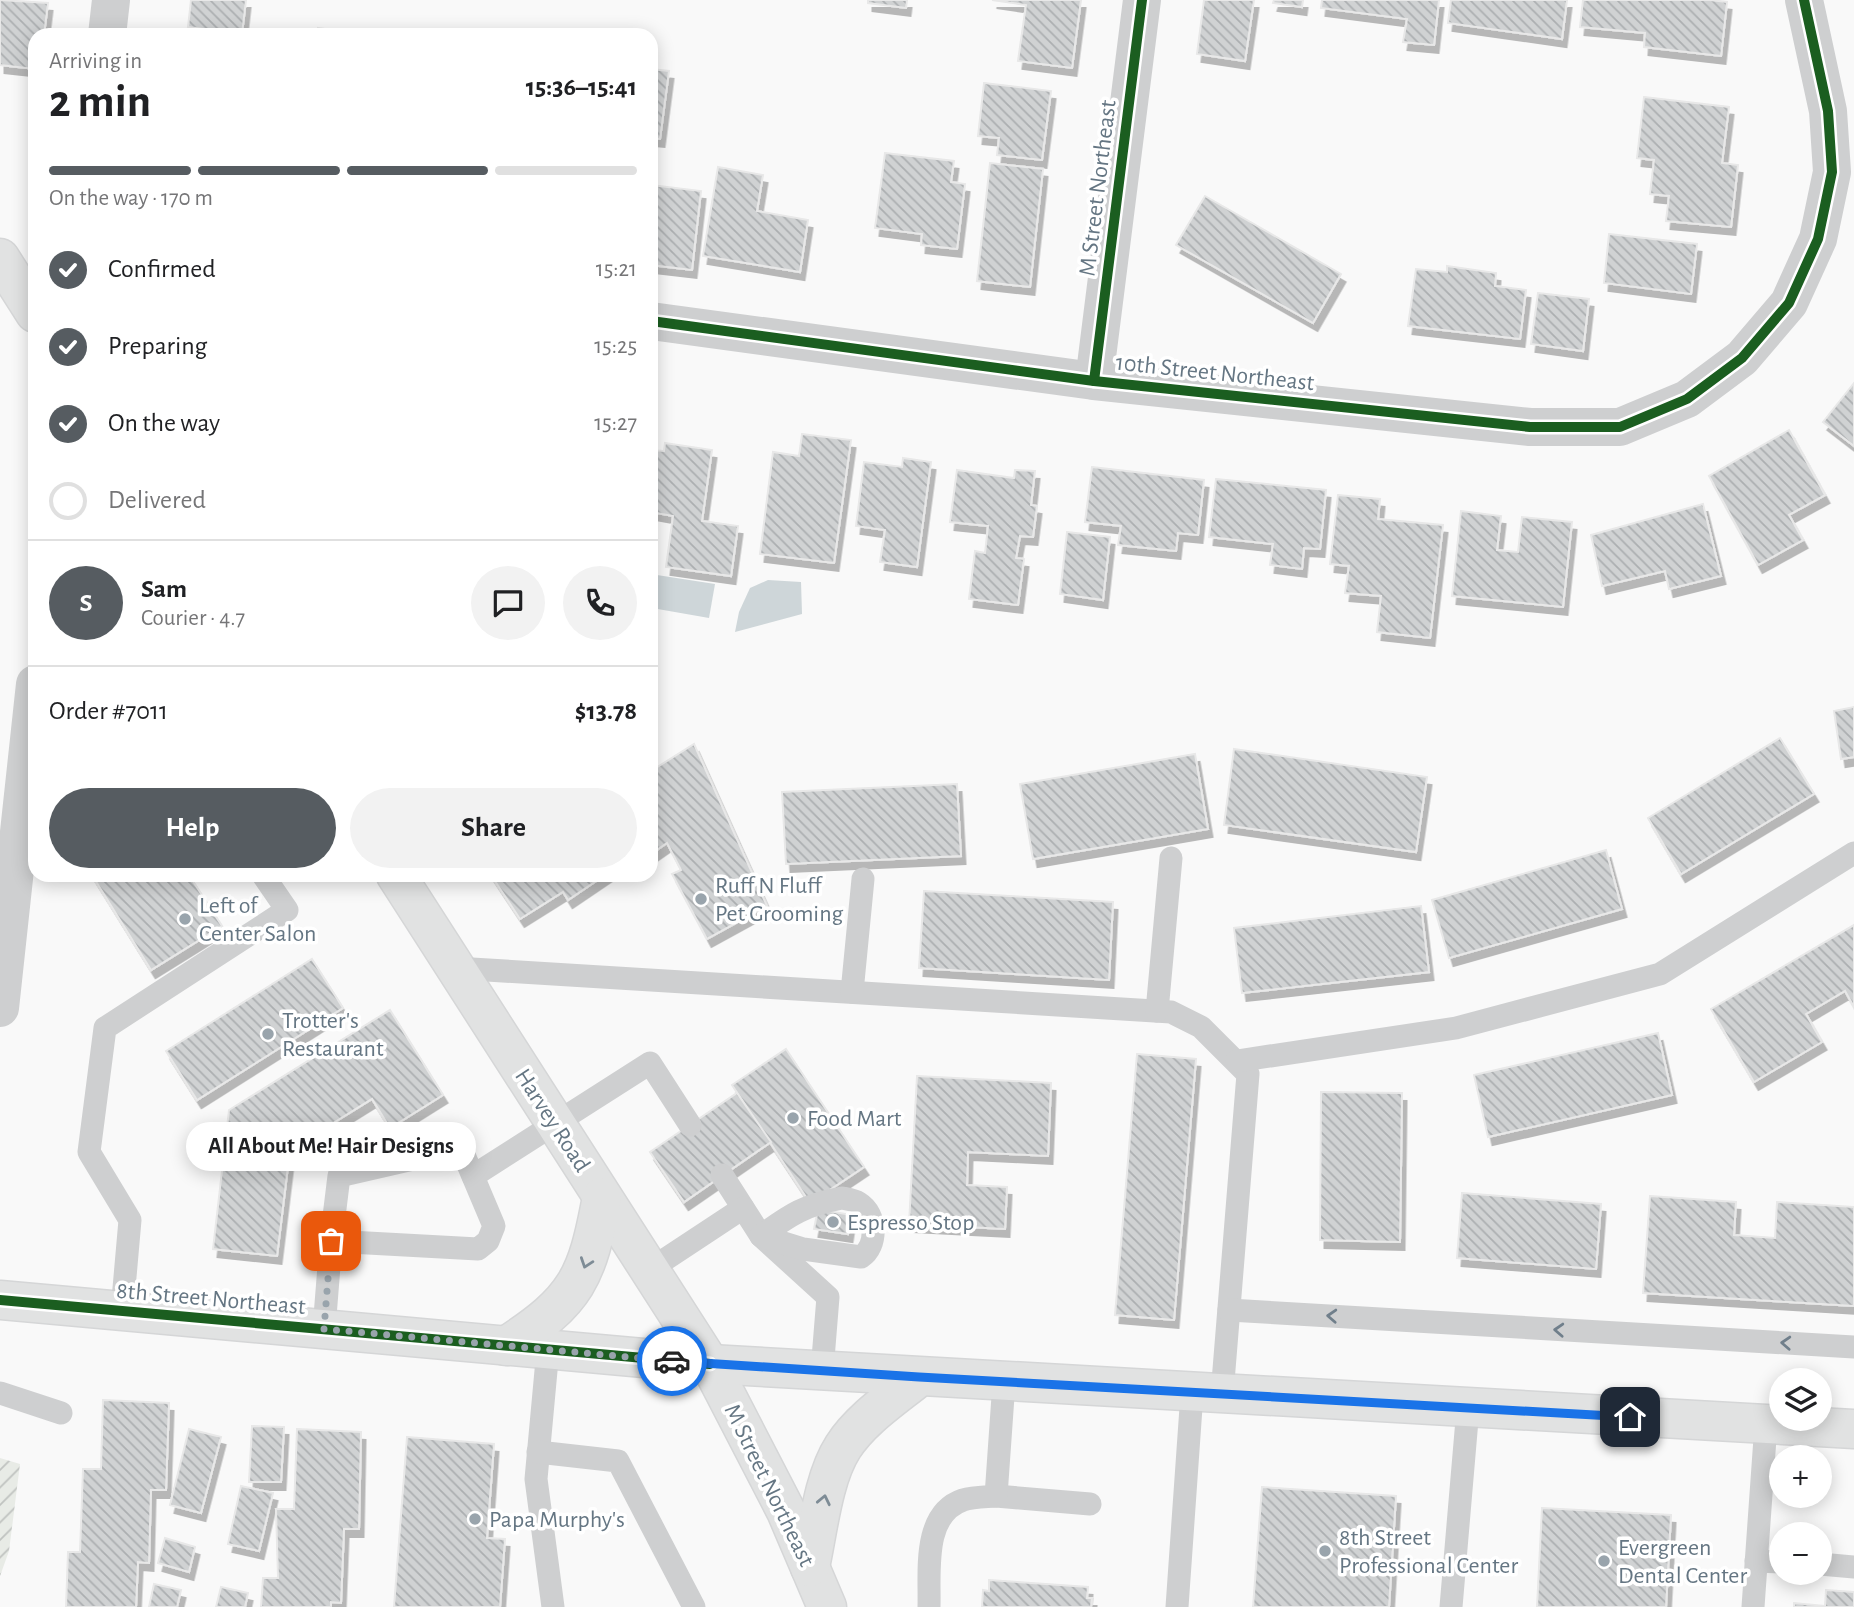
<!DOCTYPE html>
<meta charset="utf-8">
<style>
:root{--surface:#fff;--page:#f2f2f2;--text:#202124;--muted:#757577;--line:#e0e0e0;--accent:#565c61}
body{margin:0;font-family:"Alegreya Sans",sans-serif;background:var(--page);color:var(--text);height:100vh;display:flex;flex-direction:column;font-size:26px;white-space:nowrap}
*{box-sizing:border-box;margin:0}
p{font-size:23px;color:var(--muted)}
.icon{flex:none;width:38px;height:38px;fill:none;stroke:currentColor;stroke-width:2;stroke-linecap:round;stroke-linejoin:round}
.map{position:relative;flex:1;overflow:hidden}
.panel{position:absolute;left:28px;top:28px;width:630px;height:854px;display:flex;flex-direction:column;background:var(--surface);border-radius:21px;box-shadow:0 4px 18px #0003}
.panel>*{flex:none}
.tools{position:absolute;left:1769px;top:1368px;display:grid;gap:14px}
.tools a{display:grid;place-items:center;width:63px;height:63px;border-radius:50%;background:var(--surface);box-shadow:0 4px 18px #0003;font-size:35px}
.pin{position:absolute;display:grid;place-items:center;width:60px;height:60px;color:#fff;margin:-30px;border-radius:14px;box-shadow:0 4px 10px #0006}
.courier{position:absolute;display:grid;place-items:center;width:70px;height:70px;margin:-35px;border:5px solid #1a73e8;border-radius:50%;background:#fff;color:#222;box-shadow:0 2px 9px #0007}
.bubble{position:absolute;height:49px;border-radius:24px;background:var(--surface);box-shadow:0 4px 18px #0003;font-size:23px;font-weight:700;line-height:49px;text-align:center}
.overview em{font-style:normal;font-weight:700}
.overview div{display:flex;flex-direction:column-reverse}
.overview{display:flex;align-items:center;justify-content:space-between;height:119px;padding:0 21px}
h1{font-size:46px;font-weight:700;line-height:52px}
.bar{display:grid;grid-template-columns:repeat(4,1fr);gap:10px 7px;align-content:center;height:84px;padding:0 21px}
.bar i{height:9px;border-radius:5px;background:var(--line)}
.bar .selected{background:var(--accent)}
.bar p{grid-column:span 4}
.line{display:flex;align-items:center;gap:18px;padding:0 21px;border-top:2px solid var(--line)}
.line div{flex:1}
.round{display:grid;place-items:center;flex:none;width:74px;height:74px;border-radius:37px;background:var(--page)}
ol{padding:0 21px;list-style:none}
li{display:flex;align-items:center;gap:21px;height:77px}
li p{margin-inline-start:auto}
li .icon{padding:7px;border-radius:50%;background:var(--accent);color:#fff;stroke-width:4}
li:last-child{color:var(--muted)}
li i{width:38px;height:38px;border:4px solid var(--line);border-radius:50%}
.action{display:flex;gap:14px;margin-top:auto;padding:14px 21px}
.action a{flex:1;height:80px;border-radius:42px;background:var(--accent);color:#fff;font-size:28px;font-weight:700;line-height:80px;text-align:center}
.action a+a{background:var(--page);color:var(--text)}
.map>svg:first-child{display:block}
</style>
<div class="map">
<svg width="1854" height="1607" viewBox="0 0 1854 1607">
<defs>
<pattern id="garden-furrows" width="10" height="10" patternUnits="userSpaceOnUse" patternTransform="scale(1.75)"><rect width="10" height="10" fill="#e8ebe6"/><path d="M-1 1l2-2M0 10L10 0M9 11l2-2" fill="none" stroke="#c0c3c0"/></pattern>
<pattern id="building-back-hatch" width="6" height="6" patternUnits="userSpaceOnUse" patternTransform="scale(1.75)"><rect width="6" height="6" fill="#d0d2d3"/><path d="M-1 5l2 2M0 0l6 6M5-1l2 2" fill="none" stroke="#acafb1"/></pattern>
<filter id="shadow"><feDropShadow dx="4.5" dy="8" stdDeviation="0" flood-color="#0004"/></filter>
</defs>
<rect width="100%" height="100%" fill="#f9f9f9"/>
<path fill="url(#garden-furrows)" d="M0,1458L20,1464L9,1551L0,1576Z"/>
<g fill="#ced6d9">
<path d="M657,575L715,584L709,618L652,608Z"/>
<path d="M768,580L801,582L802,614L735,632L739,612L750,588Z"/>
</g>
<g fill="url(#building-back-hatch)" stroke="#e8e8e8" stroke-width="2" filter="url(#shadow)">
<path d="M0,0L48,3L44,35H35V69L0,65Z"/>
<path d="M191,0H246L242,34L188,27Z"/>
<path d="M868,0H907L906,8L868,3Z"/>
<path d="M992,0H1081L1072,68L1018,61L1026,5Z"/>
<path d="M1204,0H1254L1245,61L1197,54Z"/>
<path d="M1274,0H1303L1302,7L1273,3Z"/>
<path d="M1322,0H1439L1434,45L1403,42L1407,19L1321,8Z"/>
<path d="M1451,0H1567L1562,39L1448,23Z"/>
<path d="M1583,0H1710L1727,2L1721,56L1644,47L1645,33L1580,27Z"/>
<path d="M318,28L353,33V35H317Z"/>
<path d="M651,69L669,71L660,139L651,138Z"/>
<path d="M984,83L1051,91L1042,160L997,155L999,138L978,136Z"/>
<path d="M1644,97L1729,107L1722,163L1738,165L1731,227L1666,221L1669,196L1650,194L1654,160L1637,158Z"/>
<path d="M885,153L954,161L951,182L965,184L957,249L921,245L922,234L875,228Z"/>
<path d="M990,163L1043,169L1030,287L977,281Z"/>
<path d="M718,167L763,175L757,211L808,220L800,272L703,256Z"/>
<path d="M651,185L701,191L692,270L651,265Z"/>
<path d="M1205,196L1341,274L1313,323L1176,245Z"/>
<path d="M1609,234L1697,244L1691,294L1604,283Z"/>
<path d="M1447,266L1496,273L1495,286L1526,290L1520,339L1408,326L1416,269L1447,272Z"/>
<path d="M1538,293L1589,299L1583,351L1531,344Z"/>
<path d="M1854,383V446L1823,422Z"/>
<path d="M1789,430L1825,495L1789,515L1803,540L1758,565L1709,476Z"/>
<path d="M802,434L851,440L834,563L760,554L773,452L799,456Z"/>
<path d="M665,443L712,450L702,521L738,526L731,576L666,567L673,516L651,512V450L664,451Z"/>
<path d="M903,458L931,462L917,567L880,562L885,530L856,526L864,462L902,467Z"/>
<path d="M1092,467L1204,480L1198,535L1178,533L1176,551L1118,545L1121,526L1085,522Z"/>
<path d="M957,470L1014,478L1015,470L1035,471L1031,505L1037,506L1033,537L1020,536L1016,558L1024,559L1018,605L969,599L975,551L985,553L988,526L950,522Z"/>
<path d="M1216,479L1326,490L1320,549L1304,548L1302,569L1270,565L1273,544L1209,537Z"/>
<path d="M1338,495L1380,499L1378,519L1443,525L1430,638L1377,632L1381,596L1345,593L1349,566L1330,564Z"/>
<path d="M1703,504L1721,576L1669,589L1665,571L1602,586L1591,535Z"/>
<path d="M1461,511L1501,516L1497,550L1518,552L1522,517L1572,522L1563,607L1452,596Z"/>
<path d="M1067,532L1110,537L1103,600L1060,594Z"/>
<path d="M1854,707V757L1841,759L1834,711Z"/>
<path d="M1780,738L1814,794L1681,874L1648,818Z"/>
<path d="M694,744L767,906L707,939L672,874L681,870L667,843L651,854V771Z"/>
<path d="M1234,749L1427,777L1416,852L1224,825Z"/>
<path d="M1195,754L1208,829L1033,859L1020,784Z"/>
<path d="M957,784L961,856L786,864L782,792Z"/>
<path d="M1606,850L1622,909L1449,958L1432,900Z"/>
<path d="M92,875H189L222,926L151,970Z"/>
<path d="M491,875H605L568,900L563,892L520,919Z"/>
<path d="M924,891L1113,902L1109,980L919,968Z"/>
<path d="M1421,906L1429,972L1242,993L1234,928Z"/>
<path d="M1854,925V1007L1845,991L1806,1014L1822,1042L1754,1082L1711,1009Z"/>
<path d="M312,959L343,1008L197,1100L166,1051Z"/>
<path d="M390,1010L443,1095L390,1128L372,1099L290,1150L277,1256L213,1249L229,1110Z"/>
<path d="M1658,1033L1672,1095L1488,1137L1474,1075Z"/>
<path d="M786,1049L864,1167L810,1203L732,1085Z"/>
<path d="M1137,1054L1196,1059L1174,1320L1115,1315Z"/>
<path d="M917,1076L1051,1083L1048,1156L968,1152L967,1185L1007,1187L1005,1229L909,1224Z"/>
<path d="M1321,1092L1402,1093L1400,1242L1320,1240Z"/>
<path d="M737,1093L771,1142L684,1202L650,1152Z"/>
<path d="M1462,1193L1601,1204L1596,1269L1457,1258Z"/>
<path d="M1650,1196L1736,1202L1734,1235L1775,1238L1777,1202L1854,1207V1306L1643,1293Z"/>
<path d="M818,1209L851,1215L848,1234L814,1229Z"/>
<path d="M103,1400L169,1403L166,1490H151L149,1563L138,1562L136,1607H66L68,1552H80L83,1469H101Z"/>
<path d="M252,1426L284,1427L281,1482H249Z"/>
<path d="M189,1429L221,1437L201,1513L170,1505Z"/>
<path d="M297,1429L361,1432L359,1529H344L341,1603L331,1602V1607H261L263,1578H278L276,1509H294Z"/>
<path d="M407,1437L494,1444L487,1538L505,1539L500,1607H394Z"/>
<path d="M241,1486L273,1493L259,1551L228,1544Z"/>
<path d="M1262,1487L1396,1496L1389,1607H1253Z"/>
<path d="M1542,1508L1671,1515L1666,1607H1537Z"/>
<path d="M165,1538L195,1547L189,1572L158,1563Z"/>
<path d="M989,1580L1088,1587L1087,1598H1092L1091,1607H982L983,1590L989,1591Z"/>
<path d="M154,1584L181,1590L177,1607H149Z"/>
<path d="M221,1587L248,1593L245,1607H216Z"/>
<path d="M1826,1590L1854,1592V1607H1794V1603L1825,1606Z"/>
</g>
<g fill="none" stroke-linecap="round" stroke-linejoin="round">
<g stroke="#d5d6d7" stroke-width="41">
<g id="secondary">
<path d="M0,258L35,313"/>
<path d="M396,875L710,1364L786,1511L827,1607"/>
<path d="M0,1300L710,1364L1854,1429"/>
<path d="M506,1346C577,1300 587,1278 602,1197"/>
<path d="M810,1567C818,1530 823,1478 843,1447C861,1419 893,1398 919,1377"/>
</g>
</g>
<g stroke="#cecfd0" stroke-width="23">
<path d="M455,968L1171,1012L1201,1027L1248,1074L1222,1394"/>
<path d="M852,992L863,879"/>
<path d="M1157,1011L1171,858"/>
<path d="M1237,1061L1456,1028L1660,974L1854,853"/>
<path d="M461,1148L494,1226L488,1241L478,1249L331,1241L339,1176Z"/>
<path d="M722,1175L761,1236L828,1297L822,1371"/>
<path d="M473,1176L650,1063L690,1125"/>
<path d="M842,1198C847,1199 854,1200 859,1203C877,1214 878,1246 861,1257L803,1249L761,1236C791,1214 805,1205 842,1198Z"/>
<path d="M649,1270L743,1208"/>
<path d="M1229,1310L1854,1347"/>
<path d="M122,1311L130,1220L89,1152L105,1028L287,910L263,875"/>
<path d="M324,1329L331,1241"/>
<path d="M548,1349L536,1479L553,1607"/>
<path d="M0,1393L61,1413"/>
<path d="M538,1452L618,1461L694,1607"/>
<path d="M996,1496L1090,1504"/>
<path d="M1756,1561L1782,1562"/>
<path d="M1820,1564L1854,1567"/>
<path d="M929,1607C930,1572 922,1514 963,1500C973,1497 985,1497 996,1496L1004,1382"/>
<path d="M1177,1607L1192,1393"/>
<path d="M1451,1607L1468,1408"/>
<path d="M1753,1607L1766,1424"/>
</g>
<g stroke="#cecfd0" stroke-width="38">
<path d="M107,35L111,0"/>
<path d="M651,321L1094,381L1530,427H1620L1687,399L1742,358L1789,303L1818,239L1832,172L1828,111L1804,0"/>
<path d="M1094,381L1142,0"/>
<path d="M0,1008L35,684"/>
</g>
<use href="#secondary" stroke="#e1e2e2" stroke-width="38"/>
<g stroke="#fff" stroke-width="15">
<g id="cycleway">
<path d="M651,321L1094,381L1530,427H1620L1687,399L1742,358L1789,303L1818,239L1832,172L1828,111L1804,0"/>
<path d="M1094,381L1142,0"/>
<path d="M0,1300L710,1364"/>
</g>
</g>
<use href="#cycleway" stroke="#1b5e20" stroke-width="10"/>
</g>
<defs><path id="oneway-chevron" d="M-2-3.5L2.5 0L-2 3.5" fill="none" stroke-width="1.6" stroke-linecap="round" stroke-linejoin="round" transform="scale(1.75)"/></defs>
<g stroke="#7e8c96">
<use href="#oneway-chevron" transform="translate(586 1263) rotate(109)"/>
<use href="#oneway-chevron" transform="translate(824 1500) rotate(-78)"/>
</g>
<g stroke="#707f8b">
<use href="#oneway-chevron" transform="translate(1332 1316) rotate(-177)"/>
<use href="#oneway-chevron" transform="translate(1559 1330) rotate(-177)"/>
<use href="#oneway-chevron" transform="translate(1786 1343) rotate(-177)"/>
</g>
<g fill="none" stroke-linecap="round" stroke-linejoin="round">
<path stroke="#99a4ac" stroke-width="7" stroke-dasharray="0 12.6" d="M331,1241L324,1329L672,1361"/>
<path stroke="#1a73e8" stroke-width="9" d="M672,1361L919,1377L1630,1417"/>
</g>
<g fill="#99a4ac" stroke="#fff" stroke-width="2.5">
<circle cx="701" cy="899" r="7"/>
<circle cx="185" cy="919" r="7"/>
<circle cx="268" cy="1034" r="7"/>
<circle cx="793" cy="1118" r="7"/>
<circle cx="833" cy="1222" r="7"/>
<circle cx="475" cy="1519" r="7"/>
<circle cx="1325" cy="1551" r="7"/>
<circle cx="1604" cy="1561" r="7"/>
</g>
<g text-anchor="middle" stroke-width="7" stroke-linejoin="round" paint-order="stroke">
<g font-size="24" fill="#657683" stroke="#fff">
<text transform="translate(1097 188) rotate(-83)" y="8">M Street Northeast</text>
<text transform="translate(1215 372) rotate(6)" y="8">10th Street Northeast</text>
<text transform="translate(553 1120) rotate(57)" y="8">Harvey Road</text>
<text transform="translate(211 1298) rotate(5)" y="8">8th Street Northeast</text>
<text transform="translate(770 1485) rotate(64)" y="8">M Street Northeast</text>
</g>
<g font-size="24" fill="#657683" stroke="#fff" text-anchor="start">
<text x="715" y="893">Ruff N Fluff<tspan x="715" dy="28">Pet Grooming</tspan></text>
<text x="199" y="913">Left of<tspan x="199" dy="28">Center Salon</tspan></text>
<text x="282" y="1028">Trotter's<tspan x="282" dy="28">Restaurant</tspan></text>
<text x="807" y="1126">Food Mart</text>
<text x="847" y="1230">Espresso Stop</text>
<text x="489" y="1527">Papa Murphy's</text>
<text x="1339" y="1545">8th Street<tspan x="1339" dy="28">Professional Center</tspan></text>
<text x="1618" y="1555">Evergreen<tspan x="1618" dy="28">Dental Center</tspan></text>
</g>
</g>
</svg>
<div class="tools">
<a><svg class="icon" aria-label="layers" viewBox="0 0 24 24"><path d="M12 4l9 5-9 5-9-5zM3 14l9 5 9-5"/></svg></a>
<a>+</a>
<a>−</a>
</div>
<div class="pin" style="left:331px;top:1241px;background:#ea580c"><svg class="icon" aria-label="bag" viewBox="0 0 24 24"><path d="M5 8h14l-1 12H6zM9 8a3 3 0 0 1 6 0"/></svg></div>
<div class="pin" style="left:1630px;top:1417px;background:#1f2937"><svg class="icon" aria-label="home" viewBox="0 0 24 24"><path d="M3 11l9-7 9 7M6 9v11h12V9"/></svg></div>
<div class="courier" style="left:672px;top:1361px"><svg class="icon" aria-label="car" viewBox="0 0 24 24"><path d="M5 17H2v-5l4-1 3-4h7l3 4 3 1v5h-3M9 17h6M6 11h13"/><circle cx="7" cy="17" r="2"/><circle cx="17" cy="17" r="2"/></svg></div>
<div class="bubble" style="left:186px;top:1122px;width:290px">All About Me! Hair Designs</div>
<section class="panel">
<div class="overview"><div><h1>2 min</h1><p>Arriving in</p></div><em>15:36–15:41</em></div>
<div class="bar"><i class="selected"></i><i class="selected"></i><i class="selected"></i><i></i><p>On the way · 170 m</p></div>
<ol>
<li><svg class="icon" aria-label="check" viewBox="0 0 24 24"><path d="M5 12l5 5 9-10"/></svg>Confirmed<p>15:21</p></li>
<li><svg class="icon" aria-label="check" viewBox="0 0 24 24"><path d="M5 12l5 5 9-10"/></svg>Preparing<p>15:25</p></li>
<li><svg class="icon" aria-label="check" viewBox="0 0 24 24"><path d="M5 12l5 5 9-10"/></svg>On the way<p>15:27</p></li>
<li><i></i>Delivered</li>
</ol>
<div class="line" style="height:126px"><b class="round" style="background:var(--accent);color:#fff">S</b><div><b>Sam</b><p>Courier · 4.7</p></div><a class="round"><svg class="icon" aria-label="chat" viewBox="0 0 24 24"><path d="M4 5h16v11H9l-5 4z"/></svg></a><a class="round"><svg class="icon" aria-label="phone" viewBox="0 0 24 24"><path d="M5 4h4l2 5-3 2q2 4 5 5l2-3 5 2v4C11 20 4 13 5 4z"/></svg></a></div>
<div class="line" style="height:91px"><div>Order #7011</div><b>$13.78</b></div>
<div class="action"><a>Help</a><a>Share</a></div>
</section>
</div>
